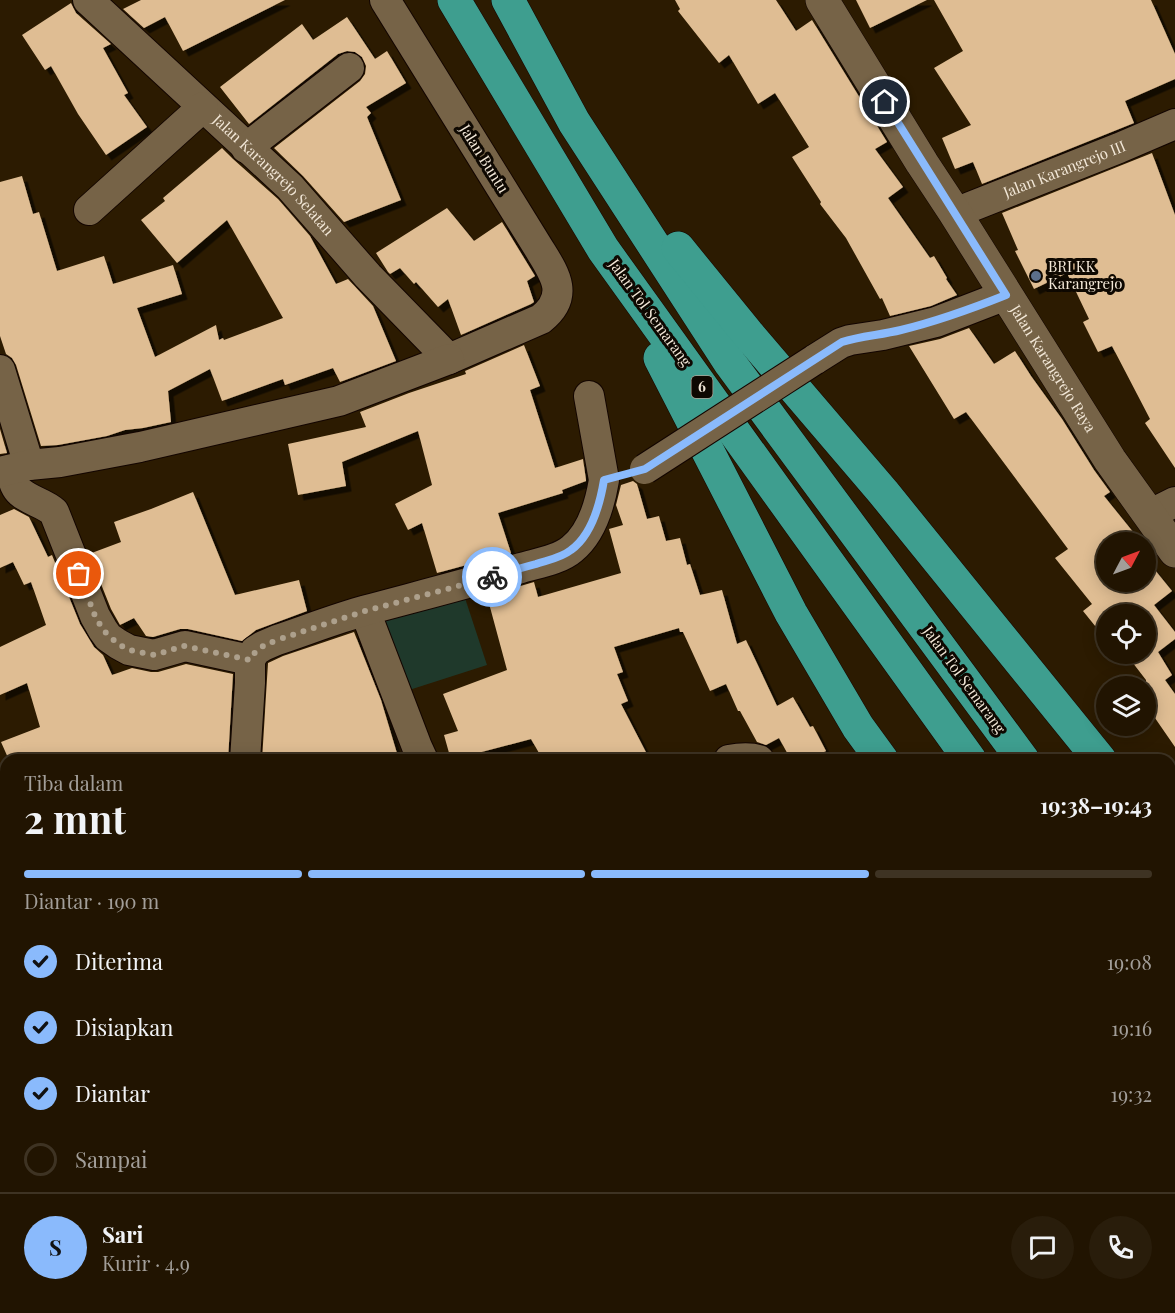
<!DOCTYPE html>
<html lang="id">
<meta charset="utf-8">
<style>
:root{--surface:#211401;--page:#291d0b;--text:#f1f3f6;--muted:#a29e99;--line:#3e3323;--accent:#8abafc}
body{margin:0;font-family:"Playfair Display",serif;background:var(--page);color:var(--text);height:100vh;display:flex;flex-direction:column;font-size:22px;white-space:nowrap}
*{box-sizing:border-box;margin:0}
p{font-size:20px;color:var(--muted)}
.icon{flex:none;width:33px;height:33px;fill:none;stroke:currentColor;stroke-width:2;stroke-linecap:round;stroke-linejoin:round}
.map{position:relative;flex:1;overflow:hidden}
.details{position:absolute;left:0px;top:754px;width:1176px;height:560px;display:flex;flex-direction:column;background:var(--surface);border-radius:18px 18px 0 0;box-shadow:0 3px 15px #0003,0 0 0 2px var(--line)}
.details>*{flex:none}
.needle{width:39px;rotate:49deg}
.tools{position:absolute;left:1096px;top:532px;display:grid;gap:12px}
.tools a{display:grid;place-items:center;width:60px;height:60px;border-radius:50%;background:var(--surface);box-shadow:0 3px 15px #0003,0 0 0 2px var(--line);font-size:30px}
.pin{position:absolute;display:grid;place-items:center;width:51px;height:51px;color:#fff;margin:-26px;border:3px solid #fff;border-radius:50%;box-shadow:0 2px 6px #0007}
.courier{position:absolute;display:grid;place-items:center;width:60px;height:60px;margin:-30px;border:4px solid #8abafc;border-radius:50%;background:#fff;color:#222;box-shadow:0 2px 8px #0007}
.summary em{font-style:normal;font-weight:700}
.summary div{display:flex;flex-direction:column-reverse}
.summary{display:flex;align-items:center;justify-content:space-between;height:102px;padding:0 24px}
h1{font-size:39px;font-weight:700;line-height:45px}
.bar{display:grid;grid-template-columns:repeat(4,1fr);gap:9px 6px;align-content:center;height:72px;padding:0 24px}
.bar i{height:8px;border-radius:4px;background:var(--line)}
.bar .on{background:var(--accent)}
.bar p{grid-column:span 4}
.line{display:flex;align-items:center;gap:15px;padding:0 24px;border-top:2px solid var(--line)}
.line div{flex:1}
.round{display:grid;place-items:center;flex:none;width:63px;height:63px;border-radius:32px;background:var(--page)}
ol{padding:0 24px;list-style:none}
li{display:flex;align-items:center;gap:18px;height:66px}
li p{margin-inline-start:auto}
li .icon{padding:6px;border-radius:50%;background:var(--accent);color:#111;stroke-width:4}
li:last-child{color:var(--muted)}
li i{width:33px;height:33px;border:3px solid var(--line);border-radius:50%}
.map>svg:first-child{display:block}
</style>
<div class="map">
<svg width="1175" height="1313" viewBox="0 0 1175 1313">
<defs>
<filter id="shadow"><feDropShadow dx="5.5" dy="5.5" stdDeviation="0" flood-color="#0009"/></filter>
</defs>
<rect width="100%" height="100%" fill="#2c1b01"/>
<g fill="#1f392b">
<path d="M464,595L487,665L403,692L380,621Z"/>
<path d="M670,1308H723L725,1312L666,1313L664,1310Z"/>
<path d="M878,1308H961L964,1313H882Z"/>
</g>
<g fill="#dfbd93" filter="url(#shadow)">
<path d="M141,0H285L183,51L165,17L144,28L123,9Z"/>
<path d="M675,0H776L796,31L812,20L887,142L875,149L903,187L888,198L930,258L934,256L947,278L946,279L957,295L931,306L890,316L882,298L880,299L846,238L820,204L821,202L792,157L809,147L775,93L758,104L729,55L719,63L678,11L680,9Z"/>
<path d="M856,0H927L870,28Z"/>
<path d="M934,0H1151L1175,54V79L1125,101L1134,123L982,184L973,162L955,169L942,138L971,125L934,68L963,51Z"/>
<path d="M71,3L76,13L111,44L103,48L128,93L124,95L147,127L106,155L78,114L51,66L45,70L22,35Z"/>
<path d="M347,17L375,59L387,51L406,83L366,107L371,113L367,117L401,200L344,222L303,176L274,148L360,81L365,74L366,66L362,57L355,52L347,51L338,54L249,124L220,87L302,24L313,40Z"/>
<path d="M222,148L233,159L278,199L310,236L336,284L348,279L373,306L396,361L340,382L333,368L285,385L283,379L222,401L210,369L168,391L171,422L143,428L125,430L107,436L58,445L41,446L16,365L12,358L6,354L0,336V182L22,176L33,214L39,212L57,271L104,256L113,284L173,265L182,294L137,308L155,357L216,325L219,340L223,338L224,340L283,318L227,220L177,263L141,220L165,201L163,198Z"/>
<path d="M1152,153L1175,215V468L1145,423L1150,419L1112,346L1098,352L1083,322L1089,319L1067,273L1034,289L1015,251L1018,250L1002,213Z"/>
<path d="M447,208L474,241L502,222L535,276L527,281L534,302L531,304L461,335L448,299L438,307L416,282L414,284L400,268L390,274L388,272L376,253Z"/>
<path d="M969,328L994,364L1015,351L1031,376L1062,419L1094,470L1110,492L1104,496L1142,543H1107V582H1146V559L1172,591L1154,605L1175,632V639L1158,652L1172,675L1165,680L1175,694V747L1146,705V680L1126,654H1146V615H1107V635L1104,637L1083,611L1092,604L1055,558L1068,549L966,412L954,419L909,346L940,339Z"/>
<path d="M524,345L540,386L530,390L555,468L583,459L586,480V481L562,490L563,493L498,513L511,553L437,573L422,523L408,530L395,504L432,485L418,431L342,462L346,486L298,495L288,444L366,427L360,412L409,393L466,374L465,371Z"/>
<path d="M0,429L7,453L0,454Z"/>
<path d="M633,481L637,484L647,519L659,516L666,541L680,538L687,565L690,564L700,595L722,590L737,644L746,640L777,706L793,697L810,727L813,726L826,751L808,760H791L779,738L766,745L757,742L740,711H738L726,684L710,691L683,632H680L679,628L614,647L623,672L617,674L628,701L621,704L650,760H543L531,739L451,760L444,735L458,731L443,694L507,670L487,596L534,582L538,597L621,573L609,529L623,525L616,505L621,485Z"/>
<path d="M193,492L235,595L299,580L307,611L256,630L242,641L188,629H180L153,637L146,636L134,618L120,625L111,609L89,554L121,542L114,522L151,509Z"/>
<path d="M14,509L29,517L48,557L52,555L80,624L94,647L103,655L112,675L132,668L151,672H158L186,664L233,674L228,760H9L1,742L40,727L27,683L0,695V647L46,625L31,582L24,585L13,562L0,568V515Z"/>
<path d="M354,632L381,700L399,760H262L268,663L283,656Z"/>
</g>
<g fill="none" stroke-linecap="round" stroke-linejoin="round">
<g stroke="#130500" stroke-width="32">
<g id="minor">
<path id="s1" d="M88,0L290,187L368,276L449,359L541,319C571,295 554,273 538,247L385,0"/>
<path d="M246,148L349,68"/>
<path d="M89,210L203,107"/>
<path id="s2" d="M955,213L1119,148L1175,124"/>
<path d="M814,360L841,343L850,340L883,335L936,322L1006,295"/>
<path d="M0,370L29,465"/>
<path d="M10,470C13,477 14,487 20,492C30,501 44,503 54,512L95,616L103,630L108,637L118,644L129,650L154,655L185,646L250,660"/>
<path d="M0,472L29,465L60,462L140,447L339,401L449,359"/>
<path d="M1149,515L1175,502"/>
<path d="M365,611L417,747L423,760"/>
<path d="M245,760L250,683V660L255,651L263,646L277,640C307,630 337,618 367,610C419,596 470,583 521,568C538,563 559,560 572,549C592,533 600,504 604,480L589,396"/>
<path d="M729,760C739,758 749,757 759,760"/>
<path d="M0,936L6,955"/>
<path d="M0,1190L6,1198"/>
<path d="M1170,1252L1175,1261"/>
<path d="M92,1308L96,1313"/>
<path d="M232,1308L235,1313"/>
<path d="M328,1308L330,1313"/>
<path d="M497,1308L498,1313"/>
<path d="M560,1308C574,1312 586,1313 600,1308"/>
<path d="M629,1308L630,1313"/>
<path d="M790,1308L793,1313"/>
<path d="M382,1313L393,1308"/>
</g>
</g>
<g stroke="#130500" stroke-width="34">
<g id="secondary">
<path id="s3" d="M822,0L922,163L955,213L1110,460L1175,551"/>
</g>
</g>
<g stroke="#130500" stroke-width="34">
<g id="motorway">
<path d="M454,0L603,249L970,760"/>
<path d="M508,0L574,122L730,363L1023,760"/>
<path d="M678,248L748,334L883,492L1100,760"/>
<path d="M660,358L791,613L858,727L882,760"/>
<path d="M1170,848L1175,854"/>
<path d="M1170,961L1175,967"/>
<path d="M1170,1038L1175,1045"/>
<path d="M1170,1156L1175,1163"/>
</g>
</g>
<use href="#minor" stroke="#766347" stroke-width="30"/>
<use href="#secondary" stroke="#766347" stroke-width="33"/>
<use href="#motorway" stroke="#3e9e8f" stroke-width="33"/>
<g stroke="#130500" stroke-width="32" stroke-linecap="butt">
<path id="minor-bridge" d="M645,469L814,360"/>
</g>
<use href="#minor-bridge" stroke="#766347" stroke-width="30"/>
</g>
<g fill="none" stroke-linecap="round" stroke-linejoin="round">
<path stroke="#ada08c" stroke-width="6" stroke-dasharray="0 10.8" d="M79,574L95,616L103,630L118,644L129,650L154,655L184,646L250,660C257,647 263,646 277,640L365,611L492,577"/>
<path stroke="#8abafc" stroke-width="8" d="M492,577C506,572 521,568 536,564C548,560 561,558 571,550C592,535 600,504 604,480L645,469L842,342C860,336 881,335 901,330C938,321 971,309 1006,295L885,102"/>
</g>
<circle fill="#5c6f8a" stroke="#0e0801" stroke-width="2" cx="1036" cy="276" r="6"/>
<g text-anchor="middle" stroke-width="6" stroke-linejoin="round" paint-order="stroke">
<rect fill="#0e0801" stroke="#aea497" stroke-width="1.5" x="691.5" y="376" width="21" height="22" rx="4.5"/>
<g font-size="14" font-weight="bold" fill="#f2e7d7">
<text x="702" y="392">6</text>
</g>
<g font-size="15" fill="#f2e7d7" stroke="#0e0801">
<text transform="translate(484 159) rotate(58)" y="5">Jalan Buntu</text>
<text dy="5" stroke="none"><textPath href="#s2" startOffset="118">Jalan Karangrejo III</textPath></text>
<text dy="5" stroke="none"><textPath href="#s1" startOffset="255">Jalan Karangrejo Selatan</textPath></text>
<text transform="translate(650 313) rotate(54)" y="5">Jalan Tol Semarang</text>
<text dy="5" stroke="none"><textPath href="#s3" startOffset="435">Jalan Karangrejo Raya</textPath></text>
<text transform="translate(964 680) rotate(54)" y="5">Jalan Tol Semarang</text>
</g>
<g font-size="15" fill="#f2e7d7" stroke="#0e0801" text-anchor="start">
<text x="1048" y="272">BRI KK<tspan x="1048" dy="17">Karangrejo</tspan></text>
</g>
</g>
</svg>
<div class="tools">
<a><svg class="needle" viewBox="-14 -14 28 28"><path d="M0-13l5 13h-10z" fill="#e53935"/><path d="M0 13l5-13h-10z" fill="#a29e99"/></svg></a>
<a><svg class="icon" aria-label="locate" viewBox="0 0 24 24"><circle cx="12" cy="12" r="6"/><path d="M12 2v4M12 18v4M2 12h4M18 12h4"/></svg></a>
<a><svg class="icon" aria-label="layers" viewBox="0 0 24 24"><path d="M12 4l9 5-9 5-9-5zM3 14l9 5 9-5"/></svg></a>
</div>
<div class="pin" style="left:79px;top:574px;background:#ea580c"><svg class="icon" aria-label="bag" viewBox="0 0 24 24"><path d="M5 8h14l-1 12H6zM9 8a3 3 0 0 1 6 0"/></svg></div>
<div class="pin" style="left:885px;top:102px;background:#1f2937"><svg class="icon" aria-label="home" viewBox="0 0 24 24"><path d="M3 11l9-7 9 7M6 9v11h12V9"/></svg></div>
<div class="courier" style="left:492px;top:577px"><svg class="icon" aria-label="bike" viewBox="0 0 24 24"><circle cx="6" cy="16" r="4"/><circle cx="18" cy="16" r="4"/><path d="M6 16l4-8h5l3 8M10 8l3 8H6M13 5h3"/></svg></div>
<section class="details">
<div class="summary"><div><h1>2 mnt</h1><p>Tiba dalam</p></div><em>19:38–19:43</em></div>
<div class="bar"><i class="on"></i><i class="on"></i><i class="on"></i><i></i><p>Diantar · 190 m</p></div>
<ol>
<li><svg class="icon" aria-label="check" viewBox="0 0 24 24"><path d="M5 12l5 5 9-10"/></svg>Diterima<p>19:08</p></li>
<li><svg class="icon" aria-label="check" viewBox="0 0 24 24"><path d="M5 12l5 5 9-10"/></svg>Disiapkan<p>19:16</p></li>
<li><svg class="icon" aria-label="check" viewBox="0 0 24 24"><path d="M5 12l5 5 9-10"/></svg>Diantar<p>19:32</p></li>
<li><i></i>Sampai</li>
</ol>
<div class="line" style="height:108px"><b class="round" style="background:var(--accent);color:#111">S</b><div><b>Sari</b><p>Kurir · 4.9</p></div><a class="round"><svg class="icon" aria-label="chat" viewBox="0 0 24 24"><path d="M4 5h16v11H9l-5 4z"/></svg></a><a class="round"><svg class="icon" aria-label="phone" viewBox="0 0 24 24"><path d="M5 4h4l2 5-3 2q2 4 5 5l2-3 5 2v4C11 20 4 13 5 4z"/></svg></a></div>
</section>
</div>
